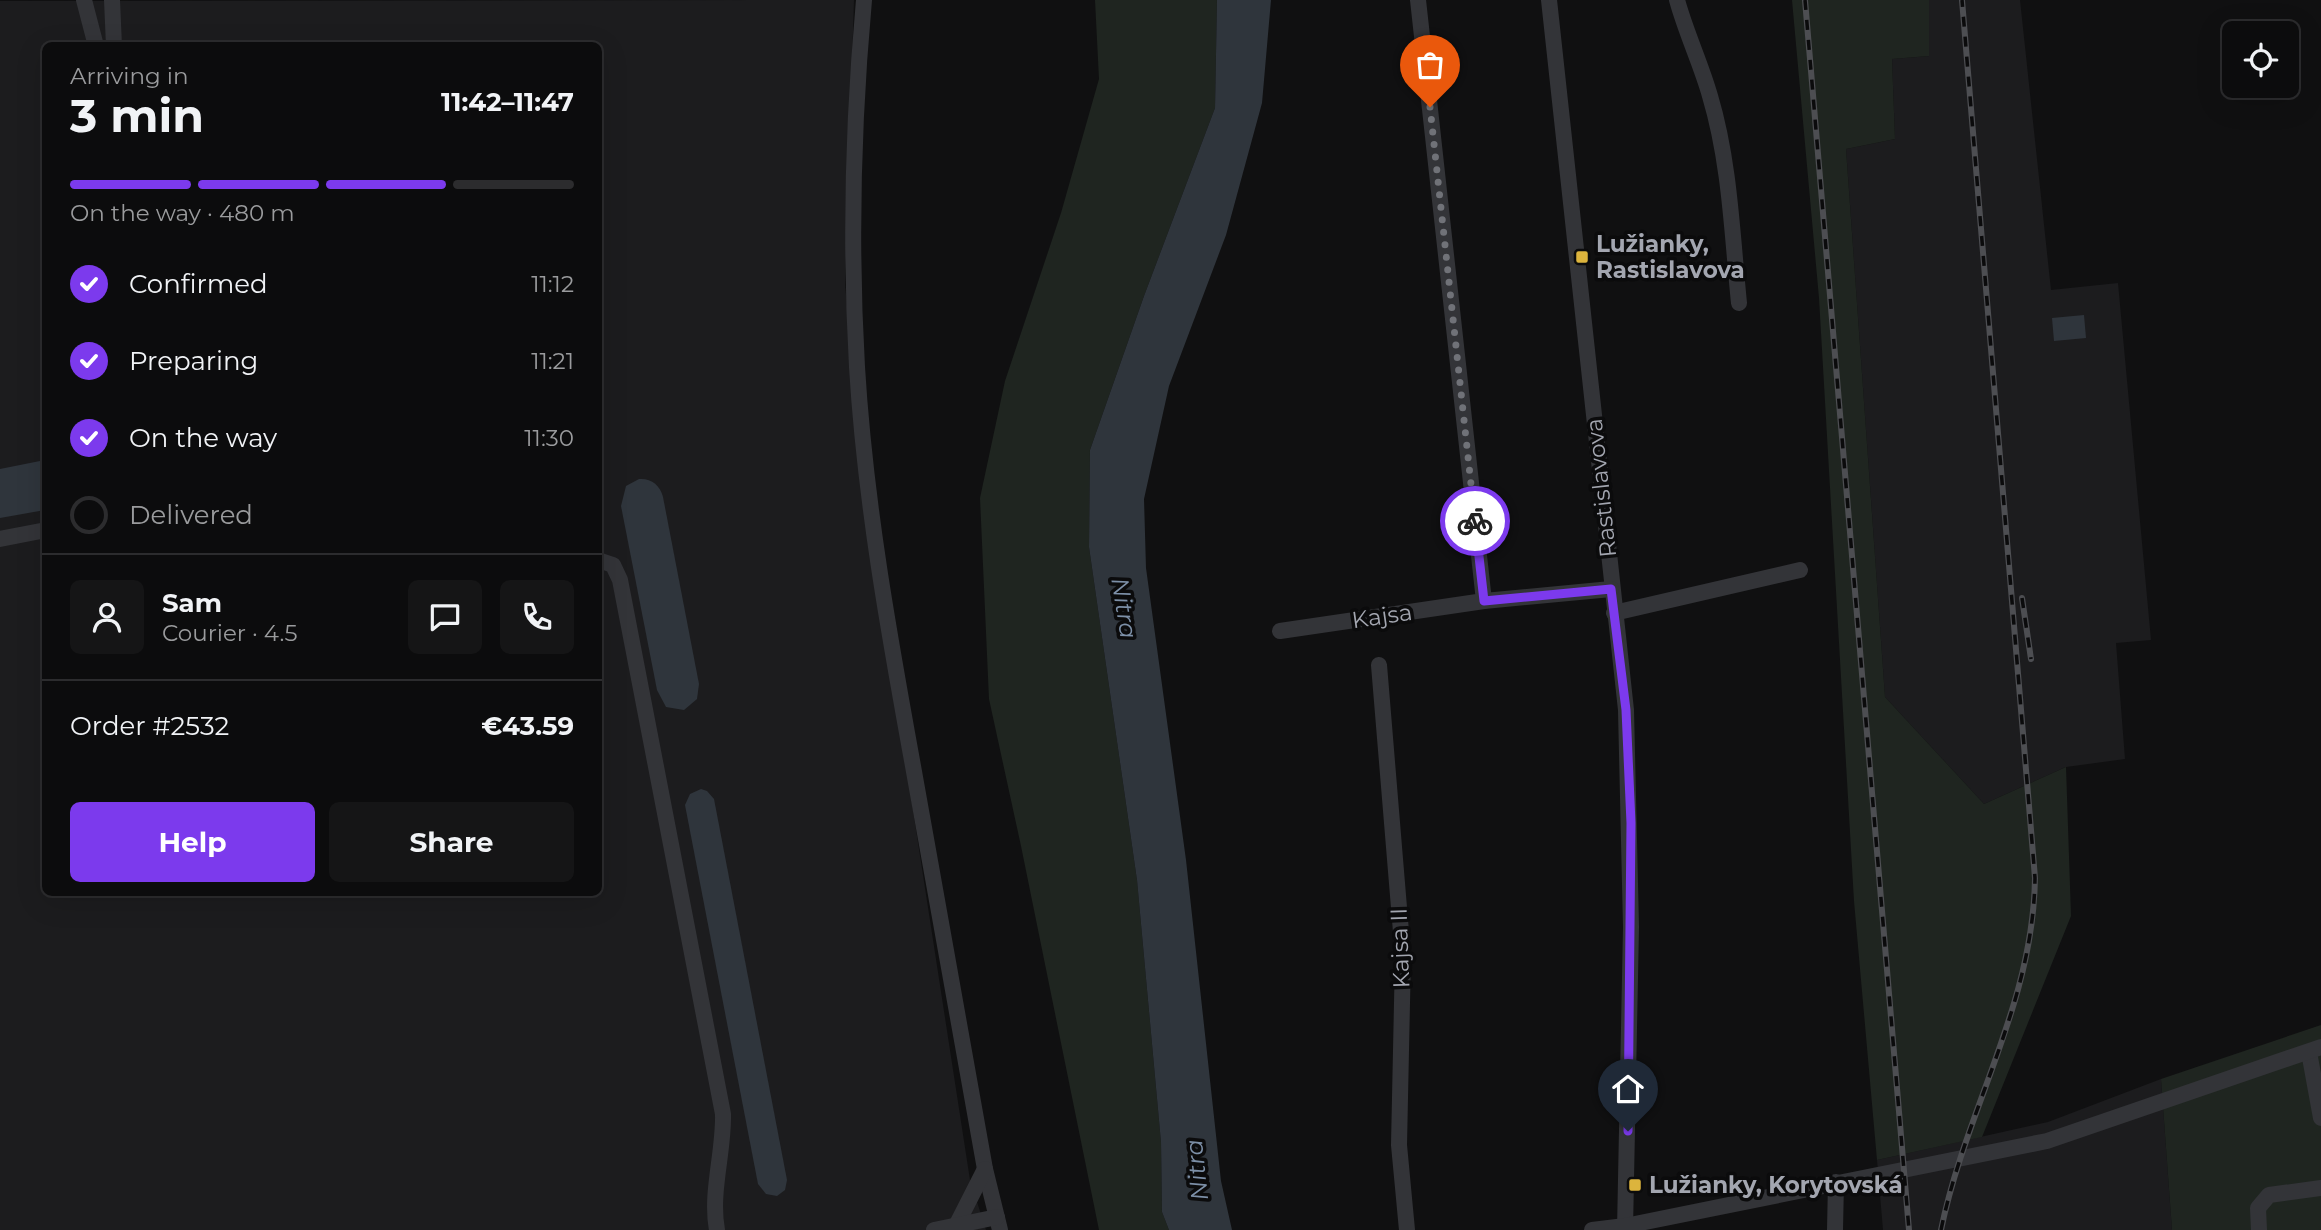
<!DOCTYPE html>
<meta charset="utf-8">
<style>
:root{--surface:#0c0c0d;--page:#151516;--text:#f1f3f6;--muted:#9a9b9d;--line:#2c2c2e;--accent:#7c3aed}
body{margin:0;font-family:Montserrat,sans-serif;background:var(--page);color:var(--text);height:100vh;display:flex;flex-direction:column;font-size:26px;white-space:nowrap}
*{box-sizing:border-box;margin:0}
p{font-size:23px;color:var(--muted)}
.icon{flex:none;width:38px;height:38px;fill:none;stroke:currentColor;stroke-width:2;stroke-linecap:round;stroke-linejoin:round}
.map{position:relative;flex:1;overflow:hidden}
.side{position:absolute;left:42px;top:42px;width:560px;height:854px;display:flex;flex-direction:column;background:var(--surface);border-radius:10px;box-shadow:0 7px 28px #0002,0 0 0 2px var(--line)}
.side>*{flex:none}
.tools{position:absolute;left:2222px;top:21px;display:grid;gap:14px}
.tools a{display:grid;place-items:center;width:77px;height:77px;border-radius:10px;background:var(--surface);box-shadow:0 7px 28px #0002,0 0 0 2px var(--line);font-size:35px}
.pin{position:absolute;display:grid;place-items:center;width:60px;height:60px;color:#fff;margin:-72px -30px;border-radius:50% 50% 50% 0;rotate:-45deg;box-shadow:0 0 7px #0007}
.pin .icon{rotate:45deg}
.courier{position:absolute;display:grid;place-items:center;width:70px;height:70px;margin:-35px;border:5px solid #7c3aed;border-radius:50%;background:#fff;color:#222;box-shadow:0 2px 9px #0007}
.summary em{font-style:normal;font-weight:700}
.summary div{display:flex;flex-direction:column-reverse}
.summary{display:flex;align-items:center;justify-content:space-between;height:119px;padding:0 28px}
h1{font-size:46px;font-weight:700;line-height:52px}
.bar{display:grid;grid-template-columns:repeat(4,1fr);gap:10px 7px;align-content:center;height:84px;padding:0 28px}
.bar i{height:9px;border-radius:5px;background:var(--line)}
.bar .active{background:var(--accent)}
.bar p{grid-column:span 4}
.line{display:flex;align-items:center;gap:18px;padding:0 28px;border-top:2px solid var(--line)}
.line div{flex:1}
.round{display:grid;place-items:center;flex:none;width:74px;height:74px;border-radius:10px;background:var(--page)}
ol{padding:0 28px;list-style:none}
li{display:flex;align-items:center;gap:21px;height:77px}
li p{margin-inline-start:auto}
li .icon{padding:7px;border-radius:50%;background:var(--accent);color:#fff;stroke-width:4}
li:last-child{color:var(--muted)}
li i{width:38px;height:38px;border:4px solid var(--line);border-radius:50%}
.primary-button{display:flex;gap:14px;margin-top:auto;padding:14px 28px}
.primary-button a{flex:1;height:80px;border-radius:10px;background:var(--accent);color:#fff;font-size:28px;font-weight:700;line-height:80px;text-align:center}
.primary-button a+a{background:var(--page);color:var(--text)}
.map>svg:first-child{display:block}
</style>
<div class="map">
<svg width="2321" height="1230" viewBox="0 0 2321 1230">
<rect width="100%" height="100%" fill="#101011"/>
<g fill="#1c1c1e" fill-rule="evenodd">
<path d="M854,0L845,284L864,492L970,1180L986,1230H0V1ZM46,46H598V892H46Z"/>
<path d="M1929,0H2020L2051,290L2118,283L2151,640L2116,643L2125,759L2066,767L1984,804L1885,697L1846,149L1895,139L1892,59L1929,56Z"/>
<path d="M2161,1079L2172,1230H1883L1877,1160L2048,1122Z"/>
</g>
<g fill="#1f2520">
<path d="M1095,0H1217L1215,108L1144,296L1090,450L1089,547L1137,880L1161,1142L1162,1212L1169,1230H1099L1021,846L989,699L980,498L1005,381L1061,213L1099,79Z"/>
<path d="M1792,0H1929V56L1892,59L1895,139L1846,149L1885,697L1984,804L2066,767L2071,916L1982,1137L1877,1160L1854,901L1819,298Z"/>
<path d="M2321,1025V1230H2172L2161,1079Z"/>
</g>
<g fill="#2f353c">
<path d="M1217,0H1271L1262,103L1226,235L1169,386L1144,499L1146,568L1186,860L1221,1181L1232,1230H1169L1162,1212L1161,1142L1137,880L1089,547L1090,450L1144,296L1215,108Z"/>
<path d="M2084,315L2086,338L2054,341L2052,318Z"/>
<path d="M45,460V510L0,518V469Z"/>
<path d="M639,479C651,478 660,485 663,497L699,684L697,699L684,710L666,707L657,690L621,506L626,486Z"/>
<path d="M701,789L707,791L714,799L787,1180L785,1190L777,1196L766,1194L758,1184L685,805L690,794Z"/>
</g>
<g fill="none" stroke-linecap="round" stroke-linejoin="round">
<g stroke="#333438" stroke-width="16">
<path d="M84,0L96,46"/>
<path d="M112,0L114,46"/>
<path d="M864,0C853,121 850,245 857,367C865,501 889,634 913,766C937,900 961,1035 985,1169L1000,1230"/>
<path d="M1418,0L1484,601"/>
<path d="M1549,0L1626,710L1631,927L1625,1230"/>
<path d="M1677,0C1686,33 1701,64 1710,96C1730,163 1732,234 1739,303"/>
<path d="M0,539L46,530"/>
<path d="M598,560L613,565L620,580L723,1114C724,1152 710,1193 717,1230"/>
<path d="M1614,613L1800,570"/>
<path d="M1280,631L1484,601L1611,589"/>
<path d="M1379,665L1403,956L1399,1145L1407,1230"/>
<path d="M2309,1052L2321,1118"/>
<path d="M956,1226L985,1169"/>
<path d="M934,1230L997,1217"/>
<path d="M1592,1230L1625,1226L2047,1141L2321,1047"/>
<path d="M1835,1230L1836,1182"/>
<path d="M2259,1230L2258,1208L2269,1195L2321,1188"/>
</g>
<g stroke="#4d4e52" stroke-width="6">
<g id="rail">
<path d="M1805,0L1909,1230"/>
<path d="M2022,598L2031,659"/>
<path d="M1941,1230C1966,1108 2033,1006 2035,878L1962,0"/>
</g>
</g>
<use href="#rail" stroke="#0b0b0c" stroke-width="3.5" stroke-dasharray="10" stroke-linecap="butt"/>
</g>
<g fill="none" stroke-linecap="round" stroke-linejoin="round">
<path stroke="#707278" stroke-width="7" stroke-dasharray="0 12.6" d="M1430,107L1475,521"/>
<path stroke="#7c3aed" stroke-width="9" d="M1475,521L1484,601L1611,589L1626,710L1631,823L1628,1131"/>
</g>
<g fill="#dcb43d" stroke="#0b0b0c" stroke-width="2.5">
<rect x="1575" y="250" width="14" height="14" rx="3.5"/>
<rect x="1628" y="1178" width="14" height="14" rx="3.5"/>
</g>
<g text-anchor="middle" stroke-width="7" stroke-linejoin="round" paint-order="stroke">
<g font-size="23" font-weight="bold" fill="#a3a6b0" stroke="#0b0b0c" text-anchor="start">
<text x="1596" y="252">Lužianky,<tspan x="1596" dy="26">Rastislavova</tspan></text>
<text x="1649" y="1193">Lužianky, Korytovská</text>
</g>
<g font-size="23" fill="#a3a6b0" stroke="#0b0b0c">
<text transform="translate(1601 488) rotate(-96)" y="8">Rastislavova</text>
<text transform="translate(1382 616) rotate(-8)" y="8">Kajsa</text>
<text transform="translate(1400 948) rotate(-92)" y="8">Kajsa II</text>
</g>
<g font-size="24" font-style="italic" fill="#7d90a8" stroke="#0b0b0c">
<text transform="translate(1124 608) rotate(81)" y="8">Nitra</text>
<text transform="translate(1197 1170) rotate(-96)" y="8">Nitra</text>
</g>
</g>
</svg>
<div class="tools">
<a><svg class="icon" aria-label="locate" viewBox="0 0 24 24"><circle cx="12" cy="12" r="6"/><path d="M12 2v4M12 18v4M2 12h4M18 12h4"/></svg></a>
</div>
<div class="pin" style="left:1430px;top:107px;background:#ea580c"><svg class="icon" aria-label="bag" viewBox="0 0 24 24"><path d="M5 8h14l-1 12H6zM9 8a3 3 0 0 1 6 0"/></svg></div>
<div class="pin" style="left:1628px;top:1131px;background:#1f2937"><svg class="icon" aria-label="home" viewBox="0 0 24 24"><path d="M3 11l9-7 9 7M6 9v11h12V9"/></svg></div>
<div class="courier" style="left:1475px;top:521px"><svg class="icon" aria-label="bike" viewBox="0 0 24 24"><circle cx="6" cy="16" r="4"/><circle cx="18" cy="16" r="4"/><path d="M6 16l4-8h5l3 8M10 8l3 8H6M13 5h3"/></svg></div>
<section class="side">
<div class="summary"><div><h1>3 min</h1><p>Arriving in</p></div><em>11:42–11:47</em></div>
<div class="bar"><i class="active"></i><i class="active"></i><i class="active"></i><i></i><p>On the way · 480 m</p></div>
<ol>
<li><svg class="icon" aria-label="check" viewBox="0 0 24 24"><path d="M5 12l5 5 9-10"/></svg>Confirmed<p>11:12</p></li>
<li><svg class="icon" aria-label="check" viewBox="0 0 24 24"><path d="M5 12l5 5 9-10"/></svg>Preparing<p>11:21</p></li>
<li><svg class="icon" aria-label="check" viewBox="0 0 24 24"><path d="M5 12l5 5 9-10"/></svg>On the way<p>11:30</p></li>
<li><i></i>Delivered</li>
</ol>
<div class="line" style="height:126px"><a class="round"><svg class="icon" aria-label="person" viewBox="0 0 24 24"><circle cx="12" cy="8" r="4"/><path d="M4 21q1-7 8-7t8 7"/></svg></a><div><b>Sam</b><p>Courier · 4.5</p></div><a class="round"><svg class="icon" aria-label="chat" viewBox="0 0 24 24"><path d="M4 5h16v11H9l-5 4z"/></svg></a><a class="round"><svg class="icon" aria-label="phone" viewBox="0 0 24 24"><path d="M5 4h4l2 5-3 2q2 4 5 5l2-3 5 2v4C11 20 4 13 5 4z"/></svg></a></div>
<div class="line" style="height:91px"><div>Order #2532</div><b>€43.59</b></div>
<div class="primary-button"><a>Help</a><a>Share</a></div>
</section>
</div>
